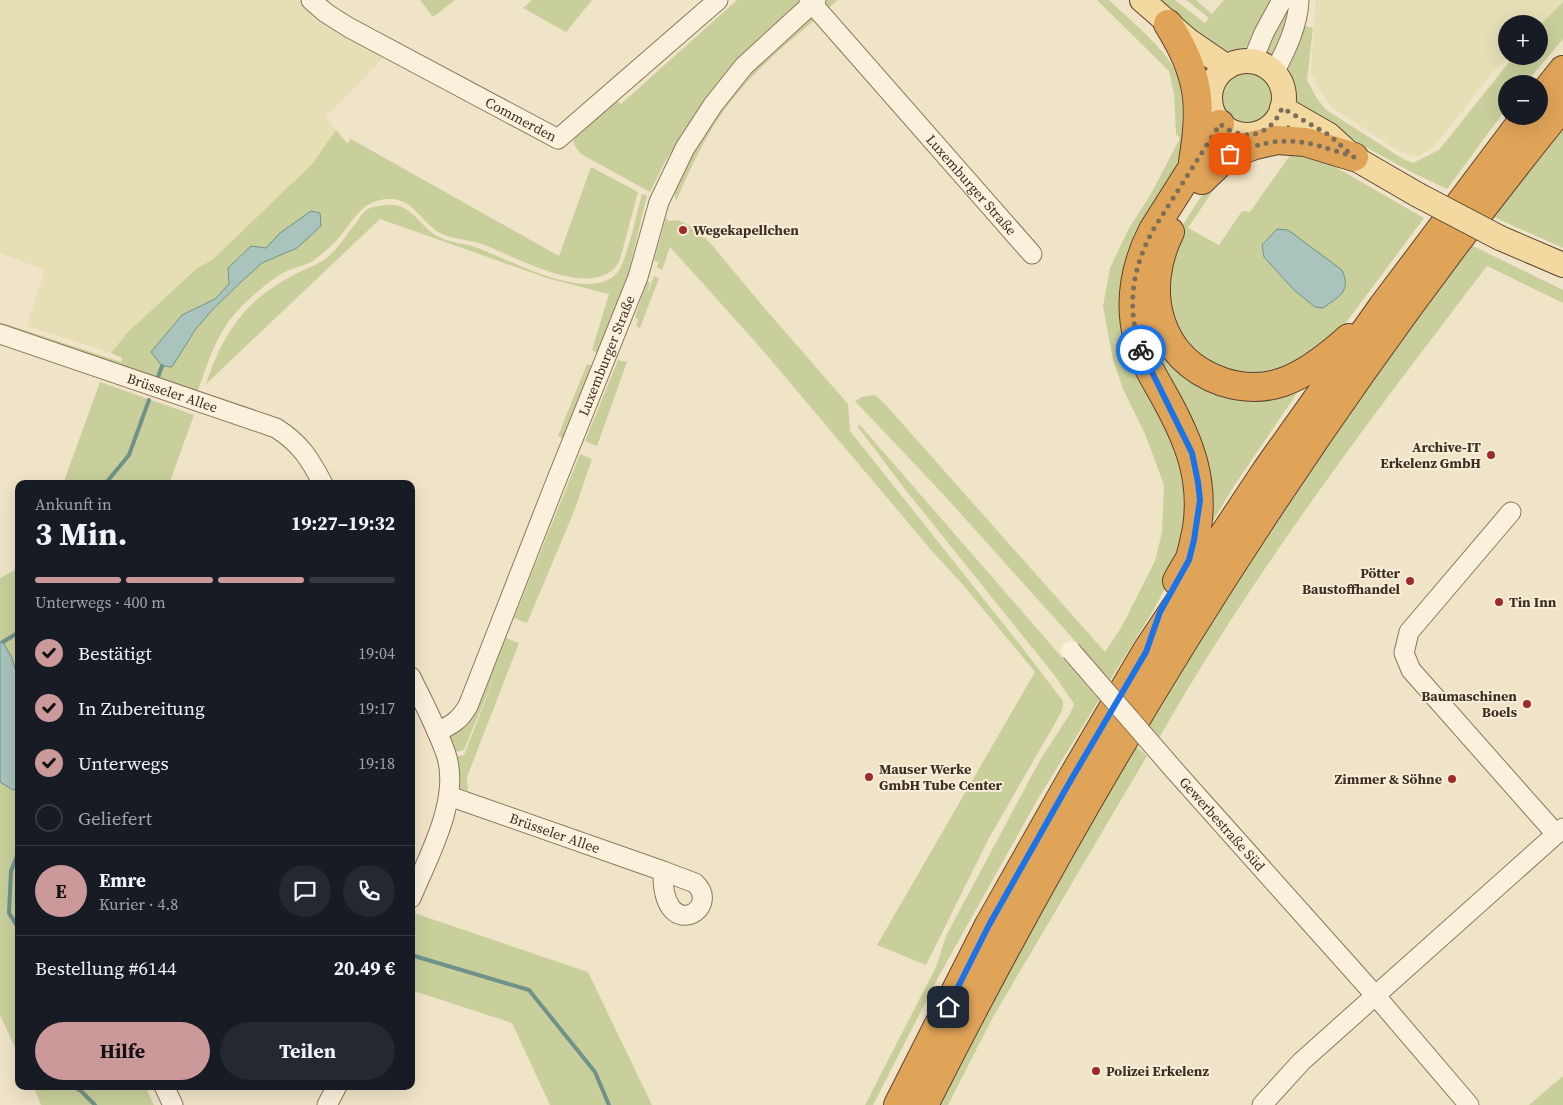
<!DOCTYPE html>
<html lang="de">
<meta charset="utf-8">
<style>
:root{--surface:#171b24;--page:#242831;--text:#f1f3f6;--muted:#9ea1a6;--line:#363941;--accent:#cc999b}
body{margin:0;font-family:"Source Serif 4",serif;background:var(--page);color:var(--text);height:100vh;display:flex;flex-direction:column;font-size:19px;white-space:nowrap}
*{box-sizing:border-box;margin:0}
p{font-size:16px;color:var(--muted)}
.icon{flex:none;width:28px;height:28px;fill:none;stroke:currentColor;stroke-width:2;stroke-linecap:round;stroke-linejoin:round}
.map{position:relative;flex:1;overflow:hidden}
.details{position:absolute;left:15px;top:480px;width:400px;height:610px;display:flex;flex-direction:column;background:var(--surface);border-radius:10px;box-shadow:0 5px 20px #0002}
.details>*{flex:none}
.fabs{position:absolute;left:1498px;top:15px;display:grid;gap:10px}
.fabs a{display:grid;place-items:center;width:50px;height:50px;border-radius:50%;background:var(--surface);box-shadow:0 5px 20px #0002;font-size:25px}
.pin{position:absolute;display:grid;place-items:center;width:42px;height:42px;color:#fff;margin:-21px;border-radius:10px;box-shadow:0 2px 8px #0006}
.courier{position:absolute;display:grid;place-items:center;width:50px;height:50px;margin:-25px;border:4px solid #1a73e8;border-radius:50%;background:#fff;color:#222;box-shadow:0 1px 6px #0007}
.summary em{font-style:normal;font-weight:700}
.summary div{display:flex;flex-direction:column-reverse}
.summary{display:flex;align-items:center;justify-content:space-between;height:85px;padding:0 20px}
h1{font-size:32px;font-weight:700;line-height:38px}
.bar{display:grid;grid-template-columns:repeat(4,1fr);gap:8px 5px;align-content:center;height:60px;padding:0 20px}
.bar i{height:6px;border-radius:4px;background:var(--line)}
.bar .selected{background:var(--accent)}
.bar p{grid-column:span 4}
.line{display:flex;align-items:center;gap:12px;padding:0 20px;border-top:1px solid var(--line)}
.line div{flex:1}
.round{display:grid;place-items:center;flex:none;width:52px;height:52px;border-radius:26px;background:var(--page)}
ol{padding:0 20px;list-style:none}
li{display:flex;align-items:center;gap:15px;height:55px}
li p{margin-inline-start:auto}
li .icon{padding:5px;border-radius:50%;background:var(--accent);color:#111;stroke-width:4}
li:last-child{color:var(--muted)}
li i{width:28px;height:28px;border:2px solid var(--line);border-radius:50%}
.action{display:flex;gap:10px;margin-top:auto;padding:10px 20px}
.action a{flex:1;height:58px;border-radius:30px;background:var(--accent);color:#111;font-size:20px;font-weight:700;line-height:58px;text-align:center}
.action a+a{background:var(--page);color:var(--text)}
.map>svg:first-child{display:block}
</style>
<div class="map">
<svg width="1563" height="1105" viewBox="0 0 1563 1105">
<rect width="100%" height="100%" fill="#f0e4c8"/>
<g fill="#e6deb5">
<path d="M0,0H302L386,55L325,117L336,130L312,164L212,260L196,268L128,332L111,353L27,326L45,270L0,253Z"/>
<path d="M1316,0H1563V2L1539,27V24H1506V56H1509L1492,73L1434,147L1418,156H1412L1400,152L1332,107L1321,92L1311,73Z"/>
</g>
<g fill="#c9cf9b">
<path d="M420,0H455L433,17Z"/>
<path d="M532,0H592L566,32L523,8Z"/>
<path d="M737,0H798V5L702,105L665,162L650,192L581,154C576,148 571,143 575,134L616,100L621,104Z"/>
<path d="M826,0H838C799,34 755,67 725,109C704,138 690,169 676,201C673,191 679,182 683,172C711,103 769,47 826,0Z"/>
<path d="M1097,0H1109C1130,21 1172,52 1179,81C1183,97 1182,115 1182,131L1189,133L1179,160L1150,215L1128,269L1167,422L1192,506L1172,576L1150,616L1110,680L942,493L855,401L862,397L875,395L884,403L1105,652L1122,626L1155,561L1162,532L1164,485L1145,434L1123,389L1113,360L1103,306L1110,268L1128,230L1152,192L1180,138L1176,134L1174,94L1169,71Z"/>
<path d="M1159,0H1175L1205,23L1209,18L1186,0H1196L1212,14L1224,0H1274L1251,42L1243,50L1231,53L1216,48Z"/>
<path d="M1288,0H1295L1273,63L1260,55Z"/>
<path d="M1563,2V39L1525,84H1506V109L1447,189L1411,172L1301,111L1289,101L1286,79V66L1301,25L1313,28L1307,80L1316,97L1325,109L1403,159L1413,163L1439,150L1514,56H1539V26Z"/>
<circle cx="1247" cy="98" r="30"/>
<path d="M1563,124V248L1489,215Z"/>
<path d="M336,130L347,143L351,139L559,256L591,167L638,192L620,260C598,305 512,255 482,244C469,239 454,240 442,234C423,225 413,198 390,199C360,199 354,222 336,241C330,247 321,255 313,261C305,266 294,267 285,272C269,280 240,306 229,321C213,343 206,369 197,393L0,326V322L121,362L122,358L111,353L128,332L197,268L212,260L312,164Z"/>
<path d="M1293,151L1307,154L1332,165L1424,218L1339,332L1304,363L1252,377L1202,362L1171,326L1166,263L1177,234L1202,195L1224,166L1228,168L1188,228L1219,245L1242,211L1250,212Z"/>
<path d="M642,194L647,196L625,286L600,355L592,350L609,294L550,279L380,219L206,384C227,320 256,290 317,264C333,257 345,236 356,223C359,218 363,212 368,209C374,206 384,205 390,205C412,203 421,229 439,237C451,243 463,243 475,247C507,258 588,305 617,273C627,261 637,211 642,194Z"/>
<path d="M666,218L669,221L678,220L696,229L712,245L761,304L848,404L850,431L1021,646L1063,701V706L1061,713L989,838L926,965L877,945L1035,672L964,586L932,551L759,346L670,247L662,270L657,267L659,261L658,262L654,260Z"/>
<path d="M1469,244L1563,290V303L1487,266C1371,418 1254,571 1159,738L1146,722L1324,443Z"/>
<path d="M1152,270L1203,380L1312,371L1234,486L1199,544L1203,519L1155,369L1137,295Z"/>
<path d="M654,276L659,278L640,328L636,326L638,320L635,317L647,282H650L647,295Z"/>
<path d="M618,360L627,362L597,446L585,441Z"/>
<path d="M587,364L596,367L567,440L558,436Z"/>
<path d="M100,382L194,415L169,484H63Z"/>
<path d="M859,424L1099,700L1039,797L940,974L873,1105H865L936,967L946,936L1040,760L1070,714L1074,704L1055,676L904,488L858,427Z"/>
<path d="M580,454L592,459L575,509L527,623L514,618Z"/>
<path d="M19,568V1056L0,1015V578Z"/>
<path d="M506,638L519,643L467,777L468,791L453,786L451,757L464,755L499,666L464,750L450,753L448,741L452,732L479,704Z"/>
<path d="M1133,744L1147,756L993,1017L948,1105H931Z"/>
<path d="M411,912L588,972L652,1105H550L512,1023L411,990Z"/>
<path d="M1563,1076V1105H1529Z"/>
<path d="M33,1086H141L146,1088L154,1105H41Z"/>
</g>
<g fill="#a9c4bc" stroke="#6f938a">
<path d="M311,211L320,213L321,226L297,248L262,263L241,282L213,309L195,330L172,367L162,366L151,352L182,315L215,299L229,284L228,268L251,246L266,248L280,233Z"/>
<path d="M1277,229L1288,230L1342,270C1352,292 1338,297 1323,308L1315,307L1294,290L1264,257L1262,245Z"/>
<path d="M0,641L3,642L12,658L19,683V789L13,790L0,782Z"/>
</g>
<g fill="none" stroke-linecap="round" stroke-linejoin="round">
<g stroke="#6f938a" stroke-width="4">
<path d="M157,380L162,366"/>
<path d="M105,484L129,455L149,400"/>
<path d="M3,642L19,632"/>
<path d="M19,851L11,871L9,913L19,929"/>
<path d="M411,955L529,990L595,1072L609,1105"/>
<path d="M73,1086L81,1091L95,1105"/>
</g>
<g stroke="#8d765c" stroke-width="21">
<g id="minor">
<path id="s1" d="M311,0L326,13L348,27L558,139L718,0"/>
<path id="s2" d="M809,0L1032,254"/>
<path d="M1252,62L1264,33L1282,0"/>
<path d="M1274,73C1286,50 1298,26 1299,0"/>
<path id="s3" d="M0,334L276,428C300,443 310,459 323,484"/>
<path d="M1511,512L1409,632L1404,653L1411,670L1556,834"/>
<path d="M411,677C423,702 437,728 446,754C461,799 428,857 411,898"/>
<path id="s4" d="M437,732C453,724 459,721 468,706L553,489L638,277L659,202L685,148L713,105L744,66L816,0"/>
<path id="s5" d="M1175,771L1375,995L1469,1105"/>
<path id="s6" d="M449,796L663,871C661,945 723,910 695,883L663,871"/>
<path d="M164,1086L173,1105"/>
<path d="M327,1105L337,1086"/>
<path d="M1262,1105L1301,1062L1563,828"/>
</g>
</g>
<g stroke="#5b4430" stroke-width="26">
<g id="major">
<path d="M1142,0L1189,41L1227,67"/>
<circle cx="1247" cy="98" r="37"/>
<path d="M1282,108L1329,135L1352,156"/>
<path d="M1337,148L1418,195"/>
<path d="M1500,238L1563,265"/>
</g>
</g>
<g stroke="#5b4430" stroke-width="30">
<g id="highway">
<path d="M1168,24C1199,73 1203,104 1193,161"/>
<path d="M1539,100L1563,70"/>
<path d="M1202,180L1228,155L1255,145L1277,140L1305,142L1354,157"/>
<path d="M1170,232C1141,290 1156,359 1223,382C1242,388 1263,389 1283,382C1307,374 1330,355 1349,338"/>
<path d="M1177,581C1181,573 1186,566 1190,558C1193,548 1195,538 1197,528C1204,480 1190,443 1167,401C1157,382 1143,362 1138,340C1128,301 1135,265 1153,230L1220,124"/>
<path d="M898,1105L989,925L1072,778L1146,652L1266,471L1383,306L1526,116"/>
<path d="M924,1105C1102,752 1313,414 1563,106"/>
</g>
</g>
<use href="#minor" stroke="#faf1dc" stroke-width="19"/>
<use href="#major" stroke="#f3d9a0" stroke-width="24"/>
<use href="#highway" stroke="#e0a458" stroke-width="28"/>
<g stroke="#8d765c" stroke-width="21" stroke-linecap="butt">
<path id="minor-bridge" d="M1071,651L1175,771"/>
</g>
<g stroke="#5b4430" stroke-width="26" stroke-linecap="butt">
<path id="major-bridge" d="M1418,195L1500,238"/>
</g>
<use href="#minor-bridge" stroke="#faf1dc" stroke-width="19"/>
<use href="#major-bridge" stroke="#f3d9a0" stroke-width="24"/>
</g>
<g fill="none" stroke-linecap="round" stroke-linejoin="round">
<path stroke="#7c6e5b" stroke-width="5" stroke-dasharray="0 9" d="M1141,350C1126,307 1132,269 1153,230L1220,124C1244,143 1271,136 1282,108L1329,135L1354,157C1300,139 1285,134 1230,154"/>
<path stroke="#1a73e8" stroke-width="6" d="M948,1007L989,925L1072,778L1146,652L1160,612L1189,560L1194,540L1200,500L1198,482L1192,453L1141,350"/>
</g>
<g fill="#9e2a2b" stroke="#f7eed8" stroke-width="2">
<circle cx="683" cy="230" r="5"/>
<circle cx="1491" cy="455" r="5"/>
<circle cx="1410" cy="581" r="5"/>
<circle cx="1499" cy="602" r="5"/>
<circle cx="1527" cy="704" r="5"/>
<circle cx="869" cy="777" r="5"/>
<circle cx="1452" cy="779" r="5"/>
<circle cx="1096" cy="1071" r="5"/>
</g>
<g text-anchor="middle" stroke-width="4" stroke-linejoin="round" paint-order="stroke">
<g font-size="14" fill="#3d2e20" stroke="#f7eed8">
<text dy="5" stroke="none"><textPath href="#s1" startOffset="242">Commerden</textPath></text>
<text dy="5" stroke="none"><textPath href="#s2" startOffset="246">Luxemburger Straße</textPath></text>
<text dy="5" stroke="none"><textPath href="#s4" startOffset="418">Luxemburger Straße</textPath></text>
<text dy="5" stroke="none"><textPath href="#s3" startOffset="182">Brüsseler Allee</textPath></text>
<text dy="5" stroke="none"><textPath href="#s5" startOffset="71">Gewerbestraße Süd</textPath></text>
<text dy="5" stroke="none"><textPath href="#s6" startOffset="112">Brüsseler Allee</textPath></text>
</g>
<g font-size="14" font-weight="bold" fill="#3d2e20" stroke="#f7eed8" text-anchor="start">
<text x="693" y="235">Wegekapellchen</text>
<text x="1481" y="452" text-anchor="end">Archive-IT<tspan x="1481" dy="16">Erkelenz GmbH</tspan></text>
<text x="1400" y="578" text-anchor="end">Pötter<tspan x="1400" dy="16">Baustoffhandel</tspan></text>
<text x="1509" y="607">Tin Inn</text>
<text x="1517" y="701" text-anchor="end">Baumaschinen<tspan x="1517" dy="16">Boels</tspan></text>
<text x="879" y="774">Mauser Werke<tspan x="879" dy="16">GmbH Tube Center</tspan></text>
<text x="1442" y="784" text-anchor="end">Zimmer &amp; Söhne</text>
<text x="1106" y="1076">Polizei Erkelenz</text>
</g>
</g>
</svg>
<div class="fabs">
<a>+</a>
<a>−</a>
</div>
<div class="pin" style="left:1230px;top:154px;background:#ea580c"><svg class="icon" aria-label="bag" viewBox="0 0 24 24"><path d="M5 8h14l-1 12H6zM9 8a3 3 0 0 1 6 0"/></svg></div>
<div class="pin" style="left:948px;top:1007px;background:#1f2937"><svg class="icon" aria-label="home" viewBox="0 0 24 24"><path d="M3 11l9-7 9 7M6 9v11h12V9"/></svg></div>
<div class="courier" style="left:1141px;top:350px"><svg class="icon" aria-label="bike" viewBox="0 0 24 24"><circle cx="6" cy="16" r="4"/><circle cx="18" cy="16" r="4"/><path d="M6 16l4-8h5l3 8M10 8l3 8H6M13 5h3"/></svg></div>
<section class="details">
<div class="summary"><div><h1>3 Min.</h1><p>Ankunft in</p></div><em>19:27–19:32</em></div>
<div class="bar"><i class="selected"></i><i class="selected"></i><i class="selected"></i><i></i><p>Unterwegs · 400 m</p></div>
<ol>
<li><svg class="icon" aria-label="check" viewBox="0 0 24 24"><path d="M5 12l5 5 9-10"/></svg>Bestätigt<p>19:04</p></li>
<li><svg class="icon" aria-label="check" viewBox="0 0 24 24"><path d="M5 12l5 5 9-10"/></svg>In Zubereitung<p>19:17</p></li>
<li><svg class="icon" aria-label="check" viewBox="0 0 24 24"><path d="M5 12l5 5 9-10"/></svg>Unterwegs<p>19:18</p></li>
<li><i></i>Geliefert</li>
</ol>
<div class="line" style="height:90px"><b class="round" style="background:var(--accent);color:#111">E</b><div><b>Emre</b><p>Kurier · 4.8</p></div><a class="round"><svg class="icon" aria-label="chat" viewBox="0 0 24 24"><path d="M4 5h16v11H9l-5 4z"/></svg></a><a class="round"><svg class="icon" aria-label="phone" viewBox="0 0 24 24"><path d="M5 4h4l2 5-3 2q2 4 5 5l2-3 5 2v4C11 20 4 13 5 4z"/></svg></a></div>
<div class="line" style="height:65px"><div>Bestellung #6144</div><b>20.49 €</b></div>
<div class="action"><a>Hilfe</a><a>Teilen</a></div>
</section>
</div>
